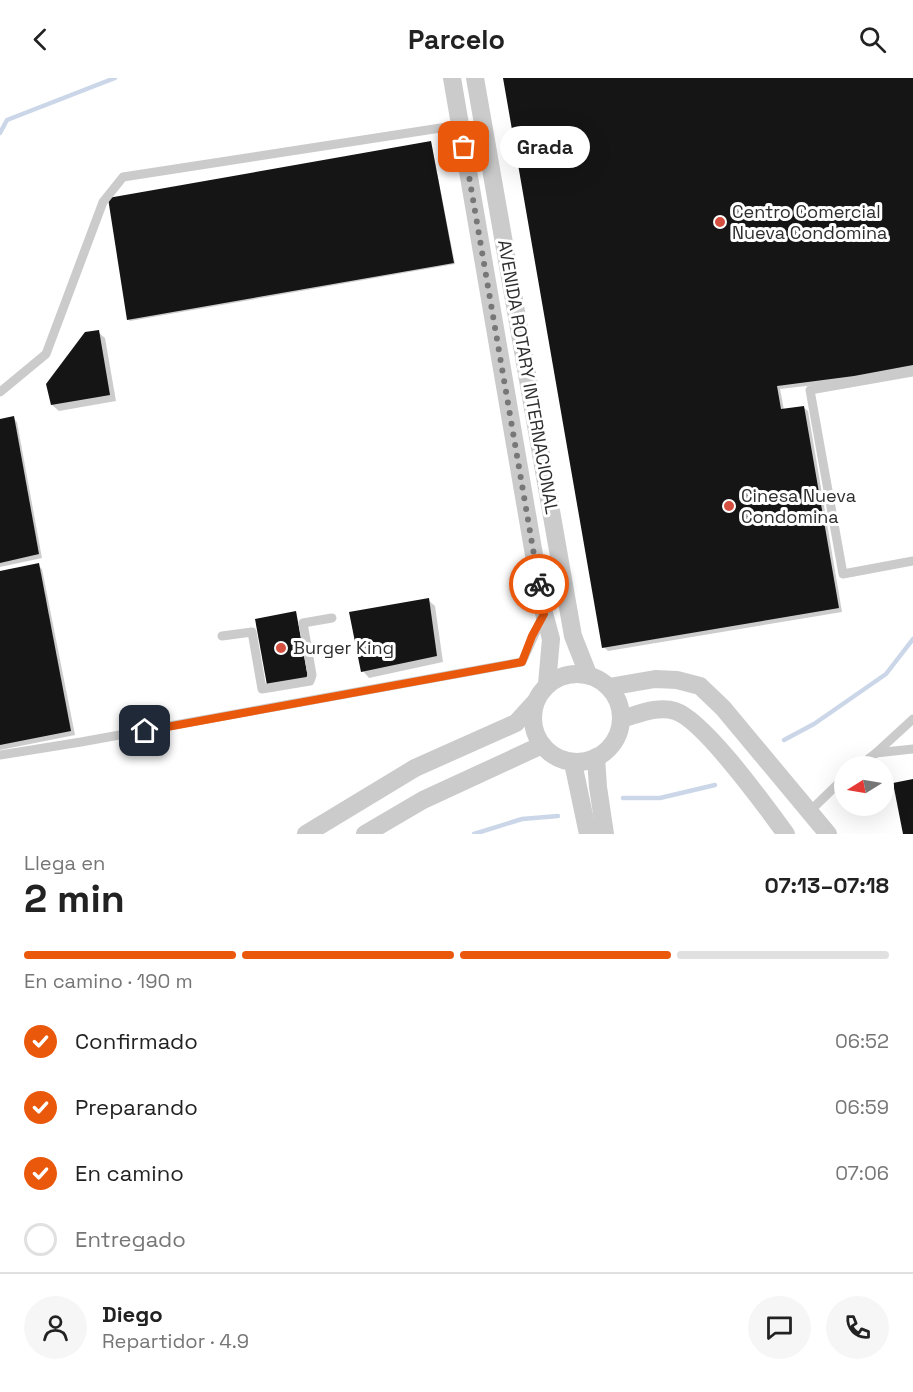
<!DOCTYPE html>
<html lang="es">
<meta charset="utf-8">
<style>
:root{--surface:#fff;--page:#f6f6f6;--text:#222;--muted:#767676;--line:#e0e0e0;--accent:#ea580c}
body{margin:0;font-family:"Space Grotesk",sans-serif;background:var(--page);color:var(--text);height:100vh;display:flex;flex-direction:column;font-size:22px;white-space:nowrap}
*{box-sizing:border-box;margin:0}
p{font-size:20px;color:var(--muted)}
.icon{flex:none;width:33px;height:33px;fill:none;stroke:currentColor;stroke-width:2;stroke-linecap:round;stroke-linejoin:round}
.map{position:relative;height:756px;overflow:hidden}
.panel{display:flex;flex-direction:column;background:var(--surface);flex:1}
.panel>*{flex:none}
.needle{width:39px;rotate:259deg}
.controls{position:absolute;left:834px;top:678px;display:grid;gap:12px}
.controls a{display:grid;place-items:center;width:60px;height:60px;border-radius:50%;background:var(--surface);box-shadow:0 6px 24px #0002;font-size:30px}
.pin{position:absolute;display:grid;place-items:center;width:51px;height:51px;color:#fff;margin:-26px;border-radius:12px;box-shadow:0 3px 9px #0006}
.courier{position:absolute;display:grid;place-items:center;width:60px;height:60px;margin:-30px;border:4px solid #ea580c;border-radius:50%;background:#fff;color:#222;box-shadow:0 2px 8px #0007}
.bubble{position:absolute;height:42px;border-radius:21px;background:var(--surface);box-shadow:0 6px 24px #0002;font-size:20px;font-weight:700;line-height:42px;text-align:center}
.headline em{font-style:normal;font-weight:700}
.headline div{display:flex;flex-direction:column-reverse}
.headline{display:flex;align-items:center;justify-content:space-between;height:102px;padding:0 24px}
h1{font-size:39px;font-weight:700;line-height:45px}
.bar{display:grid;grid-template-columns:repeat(4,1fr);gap:9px 6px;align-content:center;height:72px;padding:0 24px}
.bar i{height:8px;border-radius:4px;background:var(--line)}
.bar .active{background:var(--accent)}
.bar p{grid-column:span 4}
.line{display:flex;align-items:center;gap:15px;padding:0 24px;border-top:2px solid var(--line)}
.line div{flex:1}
.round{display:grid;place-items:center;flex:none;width:63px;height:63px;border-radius:32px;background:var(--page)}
ol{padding:0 24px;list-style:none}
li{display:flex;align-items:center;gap:18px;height:66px}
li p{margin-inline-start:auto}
li .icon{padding:6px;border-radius:50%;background:var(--accent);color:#fff;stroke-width:4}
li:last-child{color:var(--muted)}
li i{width:33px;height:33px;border:3px solid var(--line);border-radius:50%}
header{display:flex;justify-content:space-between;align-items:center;height:78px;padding:0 24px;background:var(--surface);font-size:27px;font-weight:700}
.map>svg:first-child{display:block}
</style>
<header><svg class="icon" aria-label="back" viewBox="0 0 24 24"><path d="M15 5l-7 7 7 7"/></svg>Parcelo<svg class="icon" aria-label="search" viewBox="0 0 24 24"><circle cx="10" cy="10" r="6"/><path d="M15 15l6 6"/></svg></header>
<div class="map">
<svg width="913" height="756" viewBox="0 0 913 756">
<rect width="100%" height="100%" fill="#fff"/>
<g fill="#0003">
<path d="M504,0H913V292L858,302L780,311L784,332L803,329L808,333L842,534L608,573L604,569Z"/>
<path d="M431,64L455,186L130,243L129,242Z"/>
<path d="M98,254L105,260L116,323L59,333L52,327Z"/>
<path d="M13,340L17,344L42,480L0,489V343Z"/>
<path d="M38,487L42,491L75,657L0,672V495Z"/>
<path d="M428,522L435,528L443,584L369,600L363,593Z"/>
</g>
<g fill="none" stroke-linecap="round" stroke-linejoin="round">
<g stroke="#cbd7e8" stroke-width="4.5">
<path d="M0,55L7,42L115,0"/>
<path d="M784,662L814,646L886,596L913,561"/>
<path d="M623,720H660L715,707"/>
<path d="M474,756L522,741L558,738"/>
</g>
</g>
<g fill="#151515">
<path d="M503,0H913V287L854,298L777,308L781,331L804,328L839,530L602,570Z"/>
<path d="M431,63L454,185L127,242L108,120Z"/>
<path d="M99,252L110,317L51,327L46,306L85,254Z"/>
<path d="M14,338L39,476L0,485V341Z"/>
<path d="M39,485L71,653L0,667V493Z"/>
<path d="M429,520L437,578L361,594L349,534Z"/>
<path d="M296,533L308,600L267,607L255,541Z"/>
<path d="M913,701V756H903L893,705Z"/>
</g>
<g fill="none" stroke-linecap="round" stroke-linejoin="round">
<g stroke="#cbcbcb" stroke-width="9">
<path d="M913,294L810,312L843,496L913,483"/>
<path d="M0,314L46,276L103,124L123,99L460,47"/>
<path d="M222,558L252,554L262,611L310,603L312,597L303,545L332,540"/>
<path d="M876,675L913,641"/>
<path d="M0,677L81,664L522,584L543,538"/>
<path d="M859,688L876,675L913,671"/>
<path d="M810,733L844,700"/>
</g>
<g stroke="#cbcbcb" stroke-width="18">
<path d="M452,0L544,535L551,561L547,606"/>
<path d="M475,0L573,558L588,596"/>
<circle cx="577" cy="640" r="44"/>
<path d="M609,609L655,601L677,602L700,608L723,630L828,756"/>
<path d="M621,641C637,637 658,627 675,633C704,642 766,729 786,756"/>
<path d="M596,679L598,709L605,756"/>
<path d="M573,685L588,756"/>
<path d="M306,756L415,690L516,645L536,623"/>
<path d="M365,756L423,722L542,667"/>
</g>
</g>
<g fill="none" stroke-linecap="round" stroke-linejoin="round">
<path stroke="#777" stroke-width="6" stroke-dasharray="0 10.8" d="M464,69L539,506"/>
<path stroke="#ea580c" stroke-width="8" d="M145,653L522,584L532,558L544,536L539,506"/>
</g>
<g fill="#d54f40" stroke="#fff" stroke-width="2">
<circle cx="720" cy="144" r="6"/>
<circle cx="729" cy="428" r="6"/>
<circle cx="281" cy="570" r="6"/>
</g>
<g text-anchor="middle" stroke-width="6" stroke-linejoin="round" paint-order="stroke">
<g font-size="18" fill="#2e2e2e" stroke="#fff" text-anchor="start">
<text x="732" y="140">Centro Comercial<tspan x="732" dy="21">Nueva Condomina</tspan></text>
<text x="741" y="424">Cinesa Nueva<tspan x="741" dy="21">Condomina</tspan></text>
<text x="293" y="576">Burger King</text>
</g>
<g font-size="18" fill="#2e2e2e" stroke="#fff">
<text transform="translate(528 299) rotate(80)" y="6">AVENIDA ROTARY INTERNACIONAL</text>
</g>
</g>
</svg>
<div class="controls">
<a><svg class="needle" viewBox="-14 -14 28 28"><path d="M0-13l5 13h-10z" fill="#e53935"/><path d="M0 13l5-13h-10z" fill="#767676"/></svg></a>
</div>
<div class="pin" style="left:464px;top:69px;background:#ea580c"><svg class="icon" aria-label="bag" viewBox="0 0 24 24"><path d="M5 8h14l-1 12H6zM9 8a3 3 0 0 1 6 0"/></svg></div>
<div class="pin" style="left:145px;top:653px;background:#1f2937"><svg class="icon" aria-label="home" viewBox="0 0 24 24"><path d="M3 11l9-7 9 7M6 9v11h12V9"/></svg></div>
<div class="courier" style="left:539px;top:506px"><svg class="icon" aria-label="bike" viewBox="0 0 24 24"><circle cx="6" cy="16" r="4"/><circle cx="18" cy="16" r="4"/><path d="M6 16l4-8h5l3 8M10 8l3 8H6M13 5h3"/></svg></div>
<div class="bubble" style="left:500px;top:48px;width:90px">Grada</div>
</div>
<section class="panel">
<div class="headline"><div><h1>2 min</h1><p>Llega en</p></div><em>07:13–07:18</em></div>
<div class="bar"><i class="active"></i><i class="active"></i><i class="active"></i><i></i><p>En camino · 190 m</p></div>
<ol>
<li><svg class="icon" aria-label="check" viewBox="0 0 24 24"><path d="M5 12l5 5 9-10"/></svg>Confirmado<p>06:52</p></li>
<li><svg class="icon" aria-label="check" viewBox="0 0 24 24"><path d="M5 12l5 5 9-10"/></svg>Preparando<p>06:59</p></li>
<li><svg class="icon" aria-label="check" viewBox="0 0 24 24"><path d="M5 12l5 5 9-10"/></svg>En camino<p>07:06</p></li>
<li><i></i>Entregado</li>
</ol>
<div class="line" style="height:108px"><a class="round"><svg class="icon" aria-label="person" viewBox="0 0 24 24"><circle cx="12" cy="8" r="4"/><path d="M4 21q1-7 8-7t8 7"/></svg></a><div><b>Diego</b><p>Repartidor · 4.9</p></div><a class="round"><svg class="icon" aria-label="chat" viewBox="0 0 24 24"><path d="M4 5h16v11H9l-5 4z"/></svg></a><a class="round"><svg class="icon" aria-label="phone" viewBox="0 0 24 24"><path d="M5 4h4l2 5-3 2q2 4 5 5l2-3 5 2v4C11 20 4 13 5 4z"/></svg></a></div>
</section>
